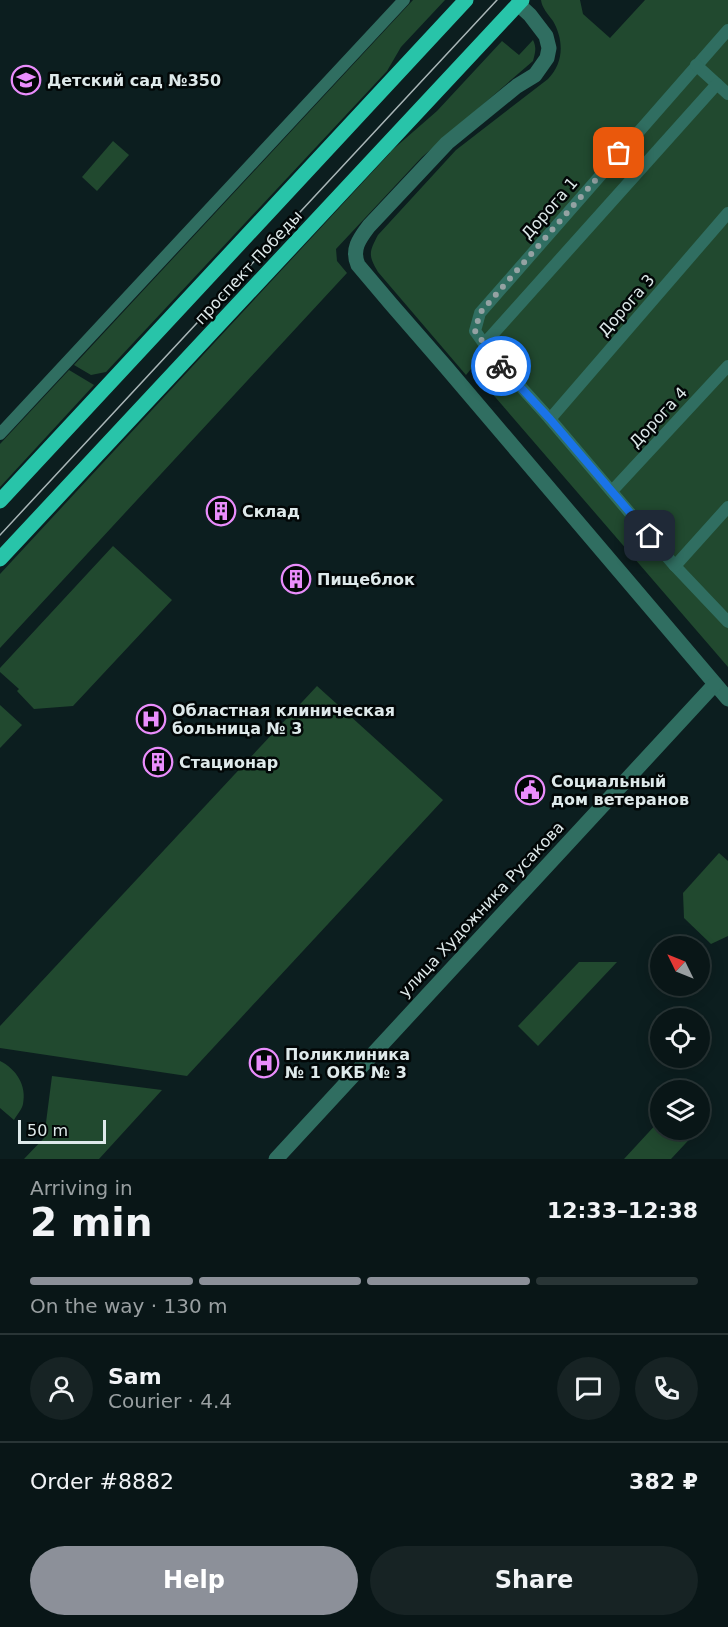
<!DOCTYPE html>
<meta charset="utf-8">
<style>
:root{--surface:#091617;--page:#172324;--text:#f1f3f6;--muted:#999fa1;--line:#293536;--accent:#8c9099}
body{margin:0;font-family:"DejaVu Sans",sans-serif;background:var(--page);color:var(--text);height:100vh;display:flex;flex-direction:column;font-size:22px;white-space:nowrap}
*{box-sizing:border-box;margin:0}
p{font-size:20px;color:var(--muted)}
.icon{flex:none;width:33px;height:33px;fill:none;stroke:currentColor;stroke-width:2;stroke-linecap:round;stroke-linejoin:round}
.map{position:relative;height:1159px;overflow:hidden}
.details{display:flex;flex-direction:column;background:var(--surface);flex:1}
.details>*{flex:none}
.needle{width:39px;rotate:313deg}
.fabs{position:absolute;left:650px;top:936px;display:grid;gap:12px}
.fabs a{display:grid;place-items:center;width:60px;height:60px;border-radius:50%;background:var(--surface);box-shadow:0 3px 15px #0003,0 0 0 2px var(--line);font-size:30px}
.scale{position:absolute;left:18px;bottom:15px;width:88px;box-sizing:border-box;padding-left:6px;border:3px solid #dee9ea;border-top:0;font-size:16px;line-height:21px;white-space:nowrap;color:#dee9ea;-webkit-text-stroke:4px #020707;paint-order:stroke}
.pin{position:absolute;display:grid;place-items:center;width:51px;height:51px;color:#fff;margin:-26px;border-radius:12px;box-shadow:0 3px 9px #0006}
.courier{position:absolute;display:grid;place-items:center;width:60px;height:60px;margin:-30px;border:4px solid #1a73e8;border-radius:50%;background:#fff;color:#222;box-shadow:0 2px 8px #0007}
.headline em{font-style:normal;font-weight:700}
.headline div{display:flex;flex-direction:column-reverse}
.headline{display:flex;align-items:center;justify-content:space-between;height:102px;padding:0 30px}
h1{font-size:39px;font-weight:700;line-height:45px}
.bar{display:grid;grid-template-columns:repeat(4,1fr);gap:9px 6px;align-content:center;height:72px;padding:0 30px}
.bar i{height:8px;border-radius:4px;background:var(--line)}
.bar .selected{background:var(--accent)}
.bar p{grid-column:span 4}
.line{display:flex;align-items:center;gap:15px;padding:0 30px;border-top:2px solid var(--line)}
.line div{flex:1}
.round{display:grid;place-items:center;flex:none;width:63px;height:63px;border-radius:32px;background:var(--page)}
.button{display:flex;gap:12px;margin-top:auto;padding:12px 30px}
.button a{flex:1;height:69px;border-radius:36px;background:var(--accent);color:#fff;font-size:24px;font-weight:700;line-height:69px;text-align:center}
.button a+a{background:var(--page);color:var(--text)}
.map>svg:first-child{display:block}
</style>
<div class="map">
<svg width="728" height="1159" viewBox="0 0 728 1159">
<rect width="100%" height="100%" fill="#0c1e1f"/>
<g fill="#21492f">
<path d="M413,0H445L401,47L387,71L106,372L91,375L74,365Z"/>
<path d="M541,0H580L583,14L610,38L645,0H728V667L471,369L466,375L378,272C368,255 369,252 378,235L456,150L548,79C564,63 564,40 553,21C548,14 542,8 541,0Z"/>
<path d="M533,40C537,48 535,53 533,61L422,157L336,249L337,261L347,273L0,648V574L390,153V152L437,111L502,41L519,55Z"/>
<path d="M113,141L129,155L97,191L82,177Z"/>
<path d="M69,370L94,385L0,487V444Z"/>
<path d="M113,546L172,600L73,706L34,709L17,691L19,689L0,672V668Z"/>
<path d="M317,686L443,800L187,1076L0,1048V1026Z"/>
<path d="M0,705L22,725L0,748Z"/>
<path d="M719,853L728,861V936L711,944L684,918L683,893Z"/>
<path d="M579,962H617L538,1046L518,1026Z"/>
<path d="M0,1061C16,1069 27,1085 23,1104C22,1109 17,1115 14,1120L0,1108Z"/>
<path d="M52,1076L162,1090L99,1159H24L44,1138Z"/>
<path d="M660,1120V1130H698L671,1159H624Z"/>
</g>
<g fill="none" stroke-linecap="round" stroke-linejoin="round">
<g stroke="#306e61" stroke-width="12">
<path d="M728,30L480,313L475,331L493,356L550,419L675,566L728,622"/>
<path d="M696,65L728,94"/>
<path d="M484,344L717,84"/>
<path d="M550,419L728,213"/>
<path d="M0,434L404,0"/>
<path d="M612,491L728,366"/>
<path d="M675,566L728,507"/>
</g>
<g stroke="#306e61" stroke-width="15">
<path d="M518,4L530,15L546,36L549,48L547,58L535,75L517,86L447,143L369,226C360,238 351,249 358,265L391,304L445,366L728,699"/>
<path d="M276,1159L715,684"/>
</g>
<g stroke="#28c4a9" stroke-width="15">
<path d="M0,501L466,0"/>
<path d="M0,559L522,0"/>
</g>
<path stroke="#a9b6b7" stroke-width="1.5" d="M0,535L497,0"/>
</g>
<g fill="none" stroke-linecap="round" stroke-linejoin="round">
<path stroke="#94a2a3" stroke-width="6" stroke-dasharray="0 10.8" d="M501,366L493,356L475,331L480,313L619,153"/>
<path stroke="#1a73e8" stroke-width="8" d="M501,366L550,419L650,536"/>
</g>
<defs>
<g id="school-ring" transform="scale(1.5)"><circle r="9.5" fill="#020707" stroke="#ea8dfc" stroke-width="1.5"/><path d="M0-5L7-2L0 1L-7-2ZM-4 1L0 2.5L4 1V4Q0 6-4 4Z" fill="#ea8dfc"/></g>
<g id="building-ring" transform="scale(1.5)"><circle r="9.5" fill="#020707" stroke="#ea8dfc" stroke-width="1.5"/><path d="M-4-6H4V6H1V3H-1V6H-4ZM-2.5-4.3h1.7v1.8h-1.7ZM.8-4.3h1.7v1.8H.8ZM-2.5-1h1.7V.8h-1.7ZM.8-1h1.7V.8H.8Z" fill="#ea8dfc"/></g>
<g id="hospital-ring" transform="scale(1.5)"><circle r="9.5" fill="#020707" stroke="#ea8dfc" stroke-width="1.5"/><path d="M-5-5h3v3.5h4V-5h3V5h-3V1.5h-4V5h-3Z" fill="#ea8dfc"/></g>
<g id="civic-ring" transform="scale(1.5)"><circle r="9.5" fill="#020707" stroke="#ea8dfc" stroke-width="1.5"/><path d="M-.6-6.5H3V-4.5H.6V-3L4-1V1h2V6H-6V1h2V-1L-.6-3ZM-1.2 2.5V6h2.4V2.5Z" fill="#ea8dfc"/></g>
</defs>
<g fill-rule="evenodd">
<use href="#school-ring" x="26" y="80"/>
<use href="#building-ring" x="221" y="511"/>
<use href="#building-ring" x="296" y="579"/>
<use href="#hospital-ring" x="151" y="719"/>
<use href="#building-ring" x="158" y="762"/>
<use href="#civic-ring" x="530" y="790"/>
<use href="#hospital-ring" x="264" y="1063"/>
</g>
<g text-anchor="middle" stroke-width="5" stroke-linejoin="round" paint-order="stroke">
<g font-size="16" font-weight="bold" fill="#dee9ea" stroke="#020707" text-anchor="start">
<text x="47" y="86">Детский сад №350</text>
<text x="242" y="517">Склад</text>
<text x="317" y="585">Пищеблок</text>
<text x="172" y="716">Областная клиническая<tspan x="172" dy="18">больница № 3</tspan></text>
<text x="179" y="768">Стационар</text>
<text x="551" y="787">Социальный<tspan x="551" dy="18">дом ветеранов</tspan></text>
<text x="285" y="1060">Поликлиника<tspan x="285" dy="18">№ 1 ОКБ № 3</tspan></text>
</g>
<g font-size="16" fill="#dee9ea" stroke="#020707">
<text transform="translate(549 208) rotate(-49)" y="6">Дорога 1</text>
<text transform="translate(248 267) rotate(-47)" y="6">проспект Победы</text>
<text transform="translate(626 305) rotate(-49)" y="6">Дорога 3</text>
<text transform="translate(658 417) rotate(-47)" y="6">Дорога 4</text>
<text transform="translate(481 909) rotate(-47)" y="6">улица Художника Русакова</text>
</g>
</g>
</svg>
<div class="fabs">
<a><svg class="needle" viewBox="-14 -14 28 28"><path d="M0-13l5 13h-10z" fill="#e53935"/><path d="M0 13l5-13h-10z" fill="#999fa1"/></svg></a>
<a><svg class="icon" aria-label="locate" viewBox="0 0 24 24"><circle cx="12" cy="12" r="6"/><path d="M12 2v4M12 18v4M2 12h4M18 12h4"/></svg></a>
<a><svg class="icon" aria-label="layers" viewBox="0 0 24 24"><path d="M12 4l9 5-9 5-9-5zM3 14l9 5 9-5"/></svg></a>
</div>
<div class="scale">50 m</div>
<div class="pin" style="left:619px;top:153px;background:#ea580c"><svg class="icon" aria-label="bag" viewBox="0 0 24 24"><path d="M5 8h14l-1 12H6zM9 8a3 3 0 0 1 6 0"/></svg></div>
<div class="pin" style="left:650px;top:536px;background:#1f2937"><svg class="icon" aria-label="home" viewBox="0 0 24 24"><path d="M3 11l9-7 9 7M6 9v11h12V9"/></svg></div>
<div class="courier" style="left:501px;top:366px"><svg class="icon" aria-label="bike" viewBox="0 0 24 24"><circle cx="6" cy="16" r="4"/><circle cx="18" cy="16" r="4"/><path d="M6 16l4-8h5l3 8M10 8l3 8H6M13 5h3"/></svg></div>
</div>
<section class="details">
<div class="headline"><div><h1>2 min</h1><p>Arriving in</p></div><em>12:33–12:38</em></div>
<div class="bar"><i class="selected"></i><i class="selected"></i><i class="selected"></i><i></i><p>On the way · 130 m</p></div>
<div class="line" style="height:108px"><a class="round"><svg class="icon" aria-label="person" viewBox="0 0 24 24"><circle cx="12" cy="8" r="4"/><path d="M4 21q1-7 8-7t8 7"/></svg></a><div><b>Sam</b><p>Courier · 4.4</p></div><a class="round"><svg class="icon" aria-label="chat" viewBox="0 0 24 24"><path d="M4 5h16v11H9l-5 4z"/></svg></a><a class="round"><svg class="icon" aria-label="phone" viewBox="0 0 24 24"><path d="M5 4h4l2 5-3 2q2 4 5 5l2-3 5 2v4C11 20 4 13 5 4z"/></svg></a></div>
<div class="line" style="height:78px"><div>Order #8882</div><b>382 ₽</b></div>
<div class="button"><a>Help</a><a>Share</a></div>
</section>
